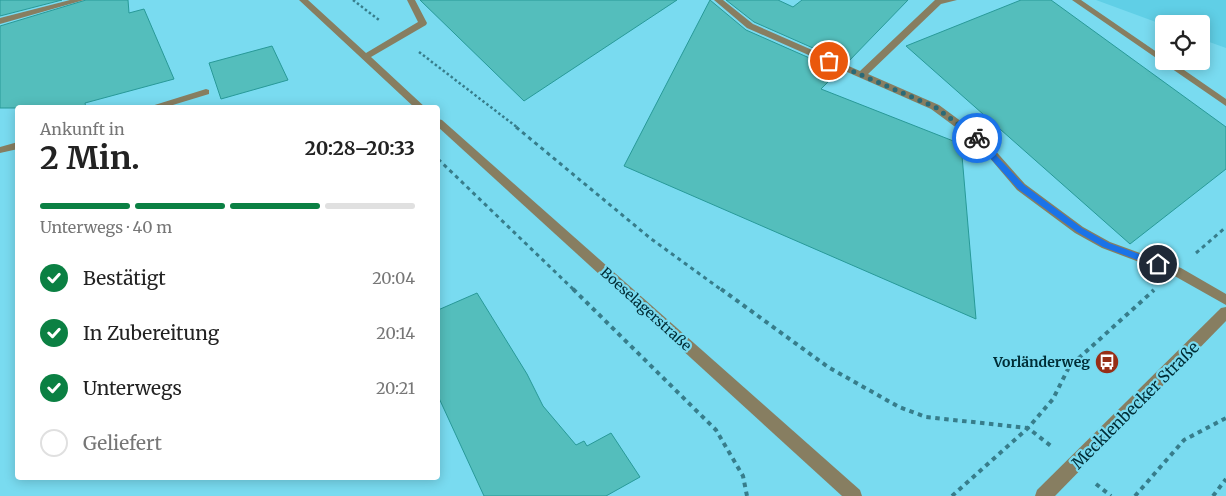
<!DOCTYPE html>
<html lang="de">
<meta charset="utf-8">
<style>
:root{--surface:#fff;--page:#f6f6f6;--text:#222;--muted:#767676;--line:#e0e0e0;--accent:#0b8043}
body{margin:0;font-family:Merriweather,serif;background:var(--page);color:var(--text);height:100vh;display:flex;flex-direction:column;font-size:19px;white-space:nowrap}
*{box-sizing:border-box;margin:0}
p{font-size:16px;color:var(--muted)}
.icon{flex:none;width:28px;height:28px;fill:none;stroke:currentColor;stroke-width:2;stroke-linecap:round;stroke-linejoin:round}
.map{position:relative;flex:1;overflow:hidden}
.details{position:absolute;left:15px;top:105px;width:425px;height:375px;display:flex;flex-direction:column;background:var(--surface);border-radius:5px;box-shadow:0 2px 12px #0003}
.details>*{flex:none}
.controls{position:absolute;left:1155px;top:15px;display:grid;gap:10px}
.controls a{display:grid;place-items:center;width:55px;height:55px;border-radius:5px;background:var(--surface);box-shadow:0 2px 12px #0003;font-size:25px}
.pin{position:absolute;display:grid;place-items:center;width:42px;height:42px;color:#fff;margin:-21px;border:2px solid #fff;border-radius:50%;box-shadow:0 1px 5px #0007}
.courier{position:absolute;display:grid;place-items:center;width:50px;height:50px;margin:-25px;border:4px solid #1a73e8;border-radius:50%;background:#fff;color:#222;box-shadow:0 1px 6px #0007}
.overview em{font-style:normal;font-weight:700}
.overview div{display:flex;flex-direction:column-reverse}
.overview{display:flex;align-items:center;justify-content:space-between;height:85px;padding:0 25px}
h1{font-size:32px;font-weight:700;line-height:38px}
.bar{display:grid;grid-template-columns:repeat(4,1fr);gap:8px 5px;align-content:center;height:60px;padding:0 25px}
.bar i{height:6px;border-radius:4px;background:var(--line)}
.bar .active{background:var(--accent)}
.bar p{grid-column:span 4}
ol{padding:0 25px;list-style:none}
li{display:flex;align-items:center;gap:15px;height:55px}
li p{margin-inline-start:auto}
li .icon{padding:5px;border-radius:50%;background:var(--accent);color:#fff;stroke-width:4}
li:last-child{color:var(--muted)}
li i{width:28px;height:28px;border:2px solid var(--line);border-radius:50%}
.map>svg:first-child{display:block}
</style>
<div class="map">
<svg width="1226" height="496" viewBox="0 0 1226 496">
<rect width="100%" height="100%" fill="#79dbf0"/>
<path fill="#60cfe6" d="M1096,0H1226V48L1201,39V24L1164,25Z"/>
<g fill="#54bebc" stroke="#289998">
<path d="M0,0H62L0,16Z"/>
<path d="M86,0H128L129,13L144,9L174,79L85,103L86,108H0V26Z"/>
<path d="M420,0H677L524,101Z"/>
<path d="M710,0L746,30L839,71L821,89L961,144L976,319L624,166Z"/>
<path d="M726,0H778L793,7L802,0H908L847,63L754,22Z"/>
<path d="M1021,0H1051L1226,127V169L1130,244L906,46Z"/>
<path d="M272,46L288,80L221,99L209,63Z"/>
<path d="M477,293L527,374L543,406L576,445L584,441L587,446L611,433L640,477L606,496H484L438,396V310Z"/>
</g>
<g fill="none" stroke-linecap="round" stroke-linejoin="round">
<g stroke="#377d8b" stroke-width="2.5" stroke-dasharray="2.5 2.5" stroke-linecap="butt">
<path d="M353,0L379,20"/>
<path d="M419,52L518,128"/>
</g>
<g stroke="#377d8b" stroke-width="3" stroke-dasharray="4 4" stroke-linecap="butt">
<path d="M516,127L650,238L723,291"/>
<path d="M438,159L575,291"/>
<path d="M1196,253L1226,227"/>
</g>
<g stroke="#377d8b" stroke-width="4" stroke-dasharray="4.5 4.5" stroke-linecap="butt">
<path d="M573,289L716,430L743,476L747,496"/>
<path d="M721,289L828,367L899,407L926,417L1028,428L1051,446"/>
<path d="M1096,484L1111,496"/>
<path d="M952,496L1028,428L1053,399L1069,367L1154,290"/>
<path d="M1135,496L1184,440L1226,418"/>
<path d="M1213,496L1226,479"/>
</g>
<g fill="#877e61" fill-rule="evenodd">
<path d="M70,0H84L0,24V18Z"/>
<path d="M299,0H308L366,53L418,22L407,0H415L427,23L426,25L371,57L426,108H415Z"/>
<path d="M714,0H723L753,24L860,71L935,0H957L941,4L868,74L939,105L985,139L1025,184L1083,227L1110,242L1181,268L1226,294V305L1171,274L1102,248L1075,233L1017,190L977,143L931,109L747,28Z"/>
<path d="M1072,0H1081L1164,57V61H1171L1226,99V106Z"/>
<path d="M206,89L209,90V94L163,108H145Z"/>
<path d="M438,119L442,120L860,490L862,496H842L438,127Z"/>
<path d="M18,142V149L0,153V147Z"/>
<path d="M1226,307V321L1055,496H1035L1037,490L1221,308Z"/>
</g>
</g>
<path fill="#1a73e8" d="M974,137H979L1024,185L1082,228L1109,243L1161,262V267H1156L1103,247L1077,232L1018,189L974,140Z"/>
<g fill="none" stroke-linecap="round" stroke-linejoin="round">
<path stroke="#2a6a77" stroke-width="5" stroke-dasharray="0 9" d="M829,61L935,107L977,138"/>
</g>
<defs>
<g id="bus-disc" transform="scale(1.25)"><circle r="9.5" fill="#972e16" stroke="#79dbf0"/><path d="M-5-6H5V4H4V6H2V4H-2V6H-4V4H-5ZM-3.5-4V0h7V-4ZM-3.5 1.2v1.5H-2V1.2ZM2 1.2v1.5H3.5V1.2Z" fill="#fff"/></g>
</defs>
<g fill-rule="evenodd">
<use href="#bus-disc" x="1107" y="362"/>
</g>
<g text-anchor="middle" stroke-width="4.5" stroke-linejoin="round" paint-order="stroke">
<g font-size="14" fill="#002d36" stroke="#79dbf0">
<text transform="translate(646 309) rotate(42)" y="5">Boeselagerstraße</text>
</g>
<g font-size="14" font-weight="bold" fill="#002d36" stroke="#79dbf0" text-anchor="end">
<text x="1090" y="367">Vorländerweg</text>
</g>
<g font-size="16" fill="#002d36" stroke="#79dbf0">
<text transform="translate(1135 405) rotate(-45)" y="6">Mecklenbecker Straße</text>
</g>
</g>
</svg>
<div class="controls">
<a><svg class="icon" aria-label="locate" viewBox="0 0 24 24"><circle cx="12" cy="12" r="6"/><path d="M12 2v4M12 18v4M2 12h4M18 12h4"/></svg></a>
</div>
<div class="pin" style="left:829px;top:61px;background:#ea580c"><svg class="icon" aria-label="bag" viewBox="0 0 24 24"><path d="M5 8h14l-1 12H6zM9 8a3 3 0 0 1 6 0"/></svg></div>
<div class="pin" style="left:1158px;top:264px;background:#1f2937"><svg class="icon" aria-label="home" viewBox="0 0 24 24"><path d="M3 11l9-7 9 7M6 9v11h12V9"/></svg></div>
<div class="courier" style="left:977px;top:138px"><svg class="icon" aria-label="bike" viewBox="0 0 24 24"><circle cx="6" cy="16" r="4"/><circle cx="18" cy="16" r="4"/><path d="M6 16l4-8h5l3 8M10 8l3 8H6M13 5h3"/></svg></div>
<section class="details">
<div class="overview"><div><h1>2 Min.</h1><p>Ankunft in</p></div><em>20:28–20:33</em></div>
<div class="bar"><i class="active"></i><i class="active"></i><i class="active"></i><i></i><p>Unterwegs · 40 m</p></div>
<ol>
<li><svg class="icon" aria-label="check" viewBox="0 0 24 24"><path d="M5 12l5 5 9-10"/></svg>Bestätigt<p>20:04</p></li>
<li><svg class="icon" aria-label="check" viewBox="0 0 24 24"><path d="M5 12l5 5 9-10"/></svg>In Zubereitung<p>20:14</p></li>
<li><svg class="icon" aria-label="check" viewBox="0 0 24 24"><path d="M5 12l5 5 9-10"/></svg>Unterwegs<p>20:21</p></li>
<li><i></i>Geliefert</li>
</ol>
</section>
</div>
